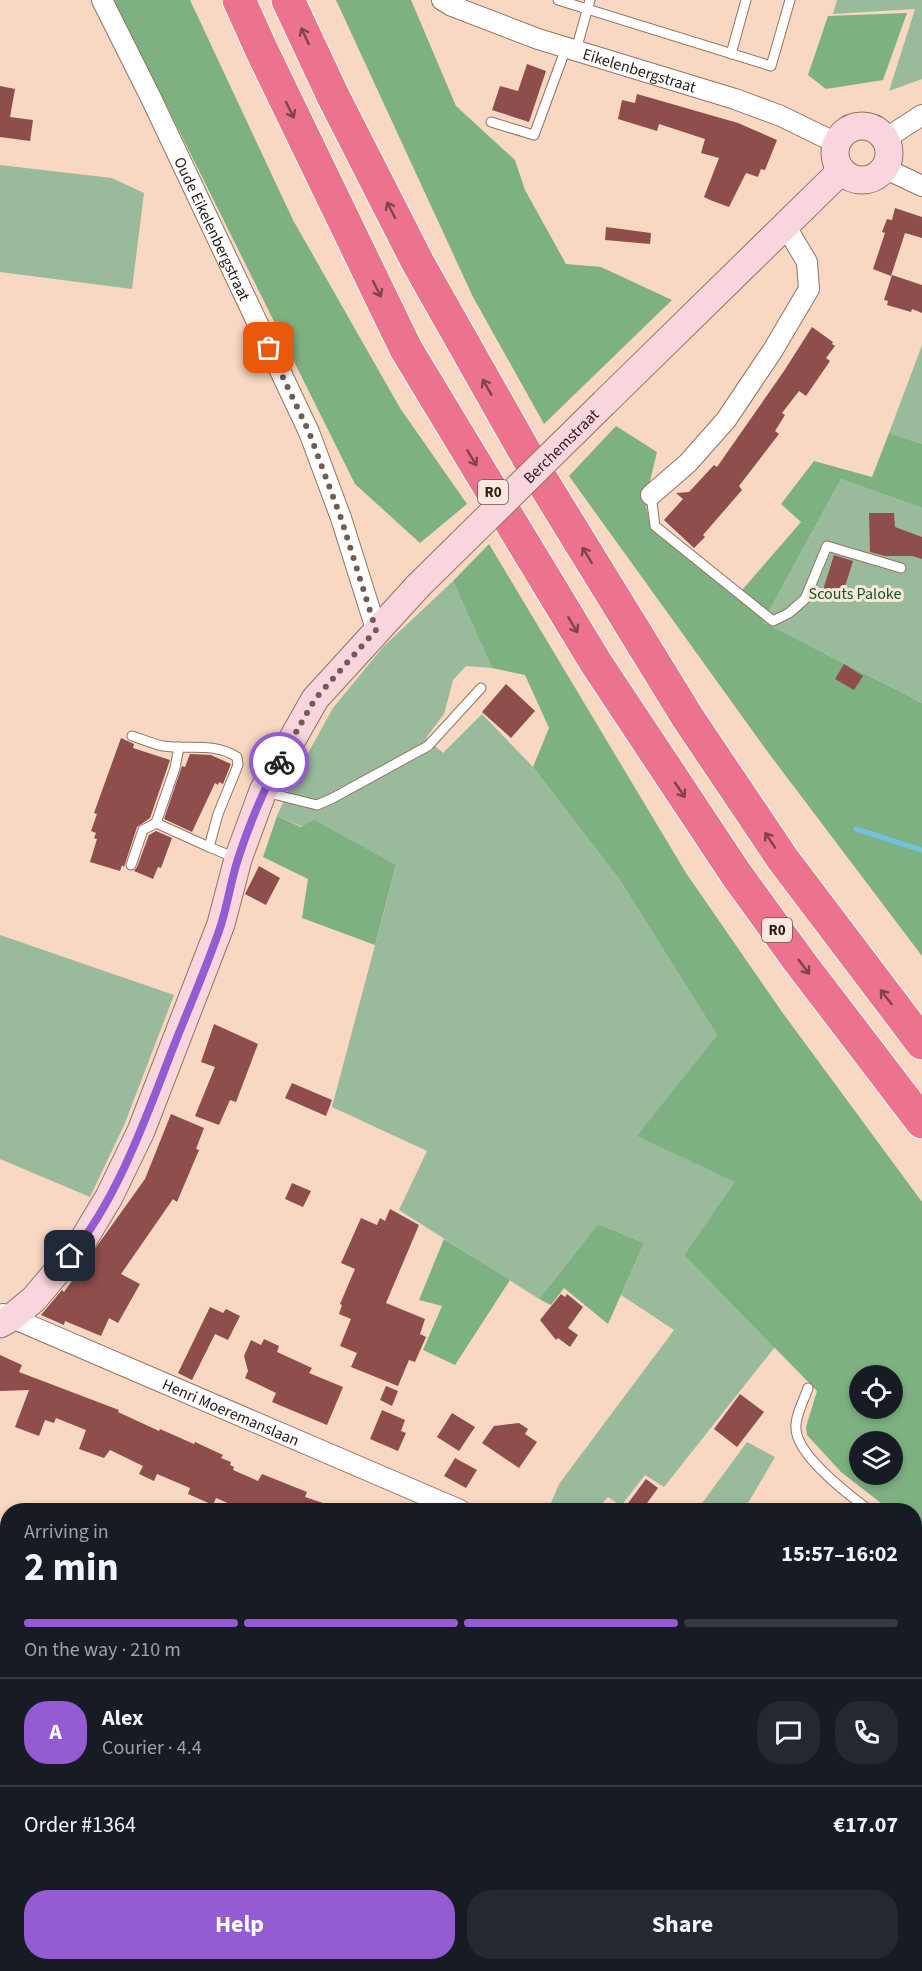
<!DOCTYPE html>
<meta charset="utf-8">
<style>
:root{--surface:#171b24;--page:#242831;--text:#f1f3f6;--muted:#9ea1a6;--line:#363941;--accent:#945bd3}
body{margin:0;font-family:"Source Sans 3",sans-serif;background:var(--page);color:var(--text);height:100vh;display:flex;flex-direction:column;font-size:22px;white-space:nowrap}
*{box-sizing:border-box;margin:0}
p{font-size:20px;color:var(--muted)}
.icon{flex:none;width:33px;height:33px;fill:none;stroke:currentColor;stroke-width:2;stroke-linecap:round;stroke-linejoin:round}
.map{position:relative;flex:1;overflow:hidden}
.drawer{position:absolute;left:0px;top:1503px;width:922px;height:468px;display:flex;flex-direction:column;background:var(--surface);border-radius:24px 24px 0 0;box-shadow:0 3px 9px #0003}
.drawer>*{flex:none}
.fabs{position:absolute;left:849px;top:1365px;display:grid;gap:12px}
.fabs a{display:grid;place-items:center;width:54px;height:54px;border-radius:50%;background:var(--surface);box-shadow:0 3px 9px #0003;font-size:30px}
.pin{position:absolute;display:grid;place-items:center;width:51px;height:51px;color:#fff;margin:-26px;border-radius:12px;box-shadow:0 3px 9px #0006}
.courier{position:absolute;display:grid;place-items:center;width:60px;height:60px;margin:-30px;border:4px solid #945bd3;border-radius:50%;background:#fff;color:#222;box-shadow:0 2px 8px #0007}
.headline em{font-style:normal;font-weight:700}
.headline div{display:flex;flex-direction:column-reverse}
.headline{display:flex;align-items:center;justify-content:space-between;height:102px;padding:0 24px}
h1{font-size:39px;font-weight:700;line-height:45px}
.bar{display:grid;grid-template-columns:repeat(4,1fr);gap:9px 6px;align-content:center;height:72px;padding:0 24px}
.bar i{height:8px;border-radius:4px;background:var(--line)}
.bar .active{background:var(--accent)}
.bar p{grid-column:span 4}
.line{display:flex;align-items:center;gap:15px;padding:0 24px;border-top:2px solid var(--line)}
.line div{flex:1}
.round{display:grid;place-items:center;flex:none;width:63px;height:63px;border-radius:24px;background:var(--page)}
.cta{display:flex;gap:12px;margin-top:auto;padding:12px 24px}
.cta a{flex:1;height:69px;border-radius:24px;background:var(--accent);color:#fff;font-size:24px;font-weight:700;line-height:69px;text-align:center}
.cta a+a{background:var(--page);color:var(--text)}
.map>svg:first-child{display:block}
</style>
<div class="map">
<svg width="922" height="1971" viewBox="0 0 922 1971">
<rect width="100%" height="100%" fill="#f8d7c3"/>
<g fill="#99bb9b">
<path d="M837,0H922V79L889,91L915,9L833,14Z"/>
<path d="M0,165L112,178L144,193L132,289L0,272Z"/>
<path d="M922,345V444L889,433Z"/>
<path d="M841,479L922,508V703L763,622Z"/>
<path d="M453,581L492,668L466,666L453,680L444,714L426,738L443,753L482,714L533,767L619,879L717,1035L638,1136L736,1182L684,1255L775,1347L664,1487L645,1475L621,1506L608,1497L597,1510H548L559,1484L674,1330L621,1295L644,1243L598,1224L539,1299L399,1210L427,1151L332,1107L396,866L277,816L292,782L333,708L383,647Z"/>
<path d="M0,935L174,995L125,1123L90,1197L0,1159Z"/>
<path d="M747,1442L775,1457L744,1510H697Z"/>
</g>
<g fill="#7eb182" fill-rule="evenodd">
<path d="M114,0H190L293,220L400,408L467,504L420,543L355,484Z"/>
<path d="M336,0H411L456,106L515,160L525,190L566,264L601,267L672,300L544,424L473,297Z"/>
<path d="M907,13L883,80L826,89L808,75L828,16Z"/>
<path d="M616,426L657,452L645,502L652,530L736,597L801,522L781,504L814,461L872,477L889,433L922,444V508L841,479L763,622L922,703V956L770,755L569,476Z"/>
<path d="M489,544L686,873L782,1012L922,1202V1551L915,1539V1510H890L841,1472L807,1435L806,1427L817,1391L684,1255L735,1182L637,1136L717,1035L619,879L533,767L549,728L525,675L492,668L453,581ZM860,1376H892V1408H860ZM860,1442H892V1474H860Z"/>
<path d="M277,816L301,827L314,820L396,865L375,945L302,918L308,879L263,857Z"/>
<path d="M598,1224L644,1243L608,1324L564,1288L551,1305L539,1299Z"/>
<path d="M444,1239L510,1280L455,1365L423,1350L442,1306L419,1300Z"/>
</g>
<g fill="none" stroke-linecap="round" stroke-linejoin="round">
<path stroke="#73c1dd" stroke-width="5" d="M856,829L922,850"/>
</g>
<g fill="#8e4e4c">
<path d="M527,64L546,71L529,122L492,110L500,86L518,91Z"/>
<path d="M0,86L15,89L10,117L33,120L30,141L0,137Z"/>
<path d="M637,94L738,123L777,140L765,170L761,169L758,177L746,173L729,207L710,200L704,197L719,158L701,153L705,139L659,124L657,131L618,119L622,100L635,103Z"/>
<path d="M895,208L922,217V238L905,233L891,276L873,269L885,233L882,232L887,219L892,220Z"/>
<path d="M606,227L651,233L650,244L605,240Z"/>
<path d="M892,275L922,285V313L912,309L911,312L887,305L888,301L884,300Z"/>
<path d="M812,327L833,342L832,344L835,346L826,358L830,361L806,396L799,391L782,413L785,415L775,431L779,434L739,486L742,490L703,535L705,537L694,548L664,520L683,499L676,493L689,492L714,465L717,467L784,371Z"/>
<path d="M869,513H894L895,527L922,537V559L912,556H885L870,552Z"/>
<path d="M834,555L853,561L842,596L823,590Z"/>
<path d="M844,664L863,676L854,690L835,679Z"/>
<path d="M506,684L535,711L511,738L482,712Z"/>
<path d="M121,738L134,744L133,748L170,760L150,818L137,827L124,867L122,865L120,871L90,862L97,839L94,838L96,833L91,831L97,814L94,813Z"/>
<path d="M190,754L211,755L231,764L223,784L219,782L218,785L215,783L192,832L164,819L182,766L185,767Z"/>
<path d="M156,831L172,838L161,868L158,867L153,879L134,871L137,867L149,835Z"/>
<path d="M259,866L280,878L266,905L245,894Z"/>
<path d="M214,1024L258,1044L236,1102L230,1100L219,1125L195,1116L215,1067L201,1062Z"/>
<path d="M292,1083L332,1100L326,1116L285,1098Z"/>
<path d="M171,1114L204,1128L196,1149L199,1150L177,1202L173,1199L121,1274L140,1284L118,1323L109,1318L101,1336L65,1321L64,1325L41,1315L62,1290L64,1292L145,1179Z"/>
<path d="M292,1183L311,1191L303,1207L285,1199Z"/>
<path d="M390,1209L419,1225L386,1303L425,1319L420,1334L426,1337L415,1362L409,1360L398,1386L351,1367L357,1353L340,1346L351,1319L339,1314L342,1305L340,1304L355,1269L341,1263L361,1218L377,1225L380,1218L385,1221Z"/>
<path d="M561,1294L565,1297L567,1294L583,1307L568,1328L578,1335L570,1347L558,1338L556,1340L540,1320Z"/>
<path d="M210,1307L223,1313L226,1309L240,1316L228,1340L215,1334L192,1380L178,1373Z"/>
<path d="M264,1339L279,1346L277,1352L312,1368L309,1373L343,1387L327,1425L272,1402L276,1393L245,1378L248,1371L244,1356L251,1340L261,1345Z"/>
<path d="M0,1355L22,1365L19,1372L119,1410L118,1412L159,1431L160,1429L194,1444L195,1442L223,1455L221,1458L231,1462L230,1465L234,1467L233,1470L258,1481L262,1474L307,1492L305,1497L338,1508L337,1510H244L216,1498L213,1505L188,1494L190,1488L157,1474L154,1481L139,1474L143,1466L110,1450L104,1458L79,1449L86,1430L56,1418L54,1423L45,1420L39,1436L15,1427L29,1390L0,1391Z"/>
<path d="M386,1386L398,1391L392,1406L380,1400Z"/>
<path d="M740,1394L764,1412L737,1447L714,1429Z"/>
<path d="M382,1410L405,1420L401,1431L406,1433L398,1451L370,1439Z"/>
<path d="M452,1413L475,1427L459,1451L437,1437Z"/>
<path d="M519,1423L528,1429L525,1434L537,1442L519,1468L482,1443L494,1426Z"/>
<path d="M455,1458L477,1470L466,1488L444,1476Z"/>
<path d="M646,1479L658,1488L642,1510H623Z"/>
</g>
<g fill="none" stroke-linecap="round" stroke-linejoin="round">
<g stroke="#927462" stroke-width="11">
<g id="lane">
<path d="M558,0L771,66L790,0"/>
<path d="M576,50L590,0"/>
<path d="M731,54L746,0"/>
<path d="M491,122L534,135L566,48"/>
<path d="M651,495L655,526L773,621L789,613L805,599L827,546L901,568"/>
<path d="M132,736C142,739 153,744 163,746C189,750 214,742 237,757L238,765L218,814L209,847L236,858"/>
<path d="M179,747L175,768L156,823L209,847"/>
<path d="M265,792L317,805L331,799L428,746L481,688"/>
<path d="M131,865L143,830L156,823"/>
<path d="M808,1388C804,1400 795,1416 796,1428C796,1455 849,1495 869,1510"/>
<path d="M915,1556C920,1574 918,1591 915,1609"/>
</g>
</g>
<g stroke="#927462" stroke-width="22">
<g id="street">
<path id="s1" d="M102,0L151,98L309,432L341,518L376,629"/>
<path id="s2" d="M442,0L452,6L538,39L735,99L781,116L836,143"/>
<path d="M885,139L922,115"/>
<path d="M884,168L922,186"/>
<path d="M651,495L688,463L726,420L773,350L809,289L807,262L785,225"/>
<path id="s3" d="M3,1314L460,1510"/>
<path d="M915,1731L922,1733"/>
<path d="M0,1791L8,1793"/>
<path d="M0,1816L8,1819"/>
<path d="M443,1964L460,1967L475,1964"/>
<path d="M480,1964L502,1971"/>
</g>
</g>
<g stroke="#927462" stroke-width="29">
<g id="secondary">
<circle cx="862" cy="153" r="27"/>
<path d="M604,403L841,171"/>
<path d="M0,1324L11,1318L34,1299L82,1242L109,1197L141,1131L221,924L238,859L263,791L315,699L418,586"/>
</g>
</g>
<g stroke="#fff" stroke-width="32">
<path id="primary" d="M919,1971L922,1970"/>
</g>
<g stroke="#fff" stroke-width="35">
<g id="highway">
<path d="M239,0L261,49L406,349L596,663L736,874L799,961L922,1122"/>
<path d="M288,0L333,96L418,263L530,461L688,718L782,858L922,1043"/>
</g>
</g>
<use href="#lane" stroke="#fff" stroke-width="9"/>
<use href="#street" stroke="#fff" stroke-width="20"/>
<use href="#secondary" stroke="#f9d5dd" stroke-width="27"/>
<use href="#primary" stroke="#f4abbb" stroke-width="30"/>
<use href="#highway" stroke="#ec738d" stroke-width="33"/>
<g stroke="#927462" stroke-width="29" stroke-linecap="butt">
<g id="secondary-bridge">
<path id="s4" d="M418,586L604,403"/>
</g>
</g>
<use href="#secondary-bridge" stroke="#f9d5dd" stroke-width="27"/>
</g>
<defs><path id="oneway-shaft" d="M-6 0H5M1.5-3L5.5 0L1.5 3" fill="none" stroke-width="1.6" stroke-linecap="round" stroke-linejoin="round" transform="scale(1.5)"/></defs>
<g stroke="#80434b">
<use href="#oneway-shaft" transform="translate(305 36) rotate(-115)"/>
<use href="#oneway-shaft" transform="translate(290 110) rotate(64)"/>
<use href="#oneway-shaft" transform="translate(391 210) rotate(-117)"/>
<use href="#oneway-shaft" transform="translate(377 289) rotate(64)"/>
<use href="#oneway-shaft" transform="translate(487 387) rotate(-120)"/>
<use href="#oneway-shaft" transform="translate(472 458) rotate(59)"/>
<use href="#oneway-shaft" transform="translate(587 555) rotate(-121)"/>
<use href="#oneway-shaft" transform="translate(573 625) rotate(59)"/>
<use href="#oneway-shaft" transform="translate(680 790) rotate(56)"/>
<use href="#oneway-shaft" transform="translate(770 840) rotate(-124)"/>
<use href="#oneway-shaft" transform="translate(804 967) rotate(53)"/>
<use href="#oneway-shaft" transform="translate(886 997) rotate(-128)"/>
</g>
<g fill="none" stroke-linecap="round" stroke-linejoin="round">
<path stroke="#715d52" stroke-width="6" stroke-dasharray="0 10.8" d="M269,348L309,432L341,518L376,630L315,699L279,762"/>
<path stroke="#945bd3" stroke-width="8" d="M70,1256C117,1201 147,1115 173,1048C189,1007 207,967 221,925C228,903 231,880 238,859C249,825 262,793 279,762"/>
</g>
<g text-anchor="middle" stroke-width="6" stroke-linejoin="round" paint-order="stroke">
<g fill="#fbe7db" stroke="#675950" stroke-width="1.5">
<rect x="478" y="480" width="30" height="24" rx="4.5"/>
<rect x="762" y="918" width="30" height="24" rx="4.5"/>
</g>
<g font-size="15" font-weight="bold" fill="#281c15">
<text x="493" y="497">R0</text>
<text x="777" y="935">R0</text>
</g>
<g font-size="16" fill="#281c15" stroke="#fbe7db">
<text dy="6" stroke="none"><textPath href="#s2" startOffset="210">Eikelenbergstraat</textPath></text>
<text dy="6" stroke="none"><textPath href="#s1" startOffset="254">Oude Eikelenbergstraat</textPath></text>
<text dy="6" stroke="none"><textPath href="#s4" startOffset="200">Berchemstraat</textPath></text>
<text dy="6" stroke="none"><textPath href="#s3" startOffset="248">Henri Moeremanslaan</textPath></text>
</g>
<g font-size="16" fill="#0d5b1f" stroke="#fbe7db">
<text x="855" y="599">Scouts Paloke</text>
</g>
</g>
</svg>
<div class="fabs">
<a><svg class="icon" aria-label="locate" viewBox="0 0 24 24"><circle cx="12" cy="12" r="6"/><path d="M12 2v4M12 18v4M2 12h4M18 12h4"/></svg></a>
<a><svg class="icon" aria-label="layers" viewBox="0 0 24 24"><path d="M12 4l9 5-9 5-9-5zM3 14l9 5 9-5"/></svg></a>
</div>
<div class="pin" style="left:269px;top:348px;background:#ea580c"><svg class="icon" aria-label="bag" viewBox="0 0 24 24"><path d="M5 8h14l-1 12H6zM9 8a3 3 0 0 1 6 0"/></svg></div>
<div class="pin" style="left:70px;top:1256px;background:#1f2937"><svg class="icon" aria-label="home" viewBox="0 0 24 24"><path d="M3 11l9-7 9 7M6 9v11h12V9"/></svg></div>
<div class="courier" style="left:279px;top:762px"><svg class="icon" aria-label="bike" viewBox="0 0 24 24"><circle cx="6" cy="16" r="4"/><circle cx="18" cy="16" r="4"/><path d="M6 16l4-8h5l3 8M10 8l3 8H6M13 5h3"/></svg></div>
<section class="drawer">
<div class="headline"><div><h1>2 min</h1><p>Arriving in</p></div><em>15:57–16:02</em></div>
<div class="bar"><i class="active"></i><i class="active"></i><i class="active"></i><i></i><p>On the way · 210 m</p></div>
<div class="line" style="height:108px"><b class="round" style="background:var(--accent);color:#fff">A</b><div><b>Alex</b><p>Courier · 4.4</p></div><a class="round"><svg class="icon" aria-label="chat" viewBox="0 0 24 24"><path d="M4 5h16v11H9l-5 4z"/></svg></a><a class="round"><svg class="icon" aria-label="phone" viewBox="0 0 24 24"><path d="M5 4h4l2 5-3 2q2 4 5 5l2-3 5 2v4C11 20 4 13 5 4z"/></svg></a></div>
<div class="line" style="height:78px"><div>Order #1364</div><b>€17.07</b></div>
<div class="cta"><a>Help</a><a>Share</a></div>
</section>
</div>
